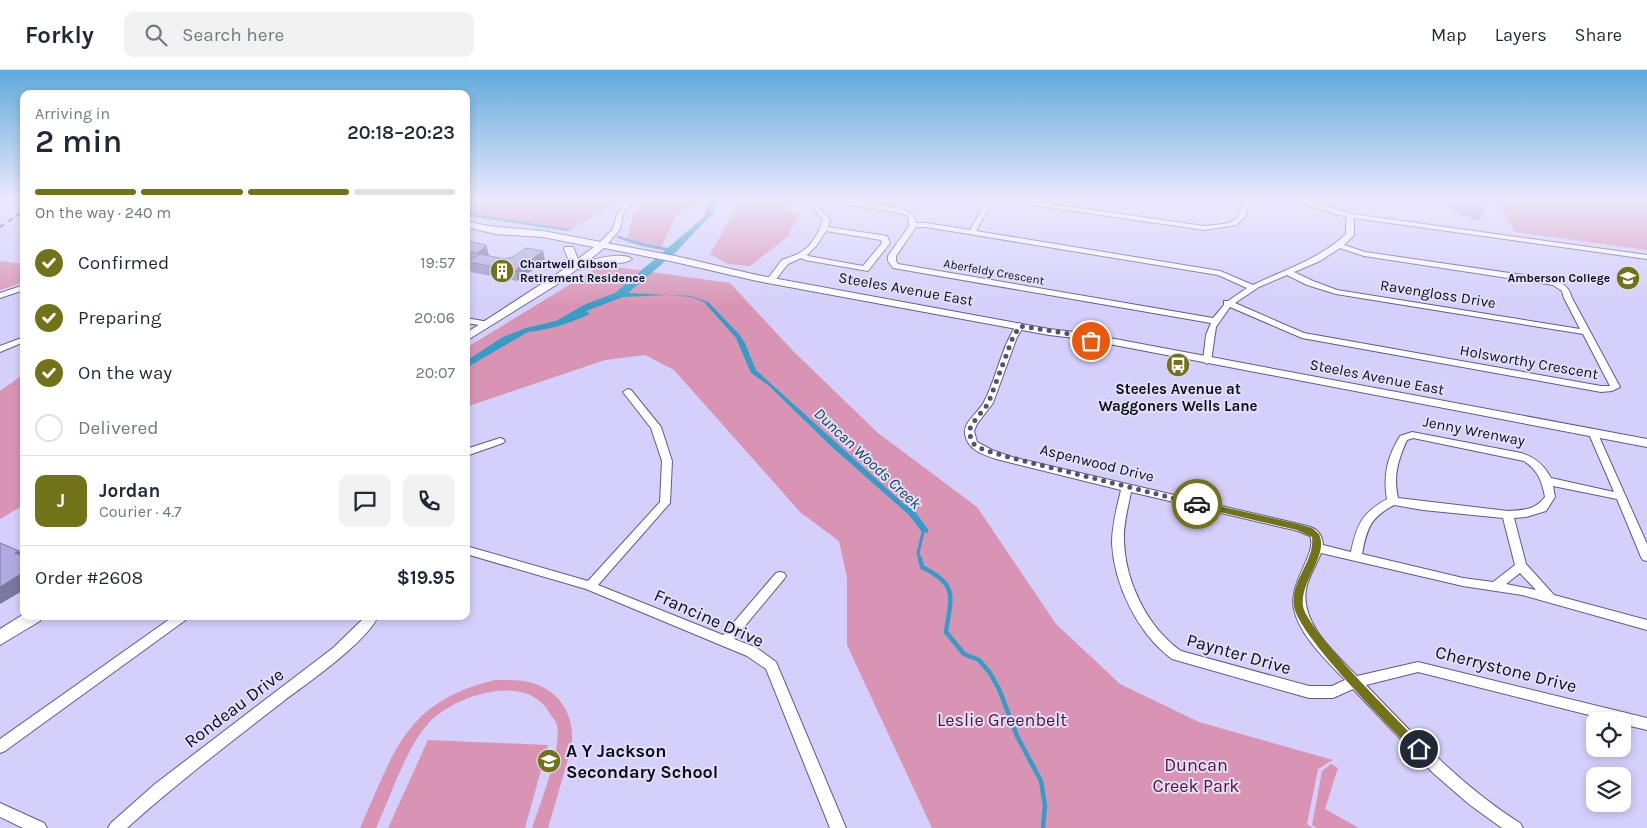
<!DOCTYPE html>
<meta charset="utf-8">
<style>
:root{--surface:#fff;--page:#f2f2f3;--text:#1f2937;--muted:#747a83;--line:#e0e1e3;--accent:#727319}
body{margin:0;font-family:Karla,sans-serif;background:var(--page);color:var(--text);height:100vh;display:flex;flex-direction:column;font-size:19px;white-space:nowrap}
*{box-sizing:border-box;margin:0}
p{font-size:16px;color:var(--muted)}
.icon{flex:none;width:28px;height:28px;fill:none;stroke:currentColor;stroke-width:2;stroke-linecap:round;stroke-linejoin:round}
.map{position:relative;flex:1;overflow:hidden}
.drawer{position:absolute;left:20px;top:20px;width:450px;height:530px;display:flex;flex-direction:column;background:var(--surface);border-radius:10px;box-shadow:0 2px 8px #0003}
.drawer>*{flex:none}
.controls{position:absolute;left:1586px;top:642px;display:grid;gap:10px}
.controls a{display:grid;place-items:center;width:45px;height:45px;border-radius:10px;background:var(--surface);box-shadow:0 2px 8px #0003;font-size:25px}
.pin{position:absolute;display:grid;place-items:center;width:42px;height:42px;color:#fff;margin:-21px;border:2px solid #fff;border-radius:50%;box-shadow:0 1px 5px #0007}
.courier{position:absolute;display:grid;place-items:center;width:50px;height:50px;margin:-25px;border:4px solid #727319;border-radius:50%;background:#fff;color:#222;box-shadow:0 1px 6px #0007}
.head em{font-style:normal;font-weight:600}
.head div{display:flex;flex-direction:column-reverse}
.head{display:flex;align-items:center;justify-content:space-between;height:85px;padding:0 15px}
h1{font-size:32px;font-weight:600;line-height:38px}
.bar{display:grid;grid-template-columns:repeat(4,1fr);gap:8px 5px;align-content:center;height:60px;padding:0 15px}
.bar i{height:6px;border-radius:4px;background:var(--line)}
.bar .selected{background:var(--accent)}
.bar p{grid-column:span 4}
.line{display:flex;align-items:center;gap:12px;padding:0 15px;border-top:1px solid var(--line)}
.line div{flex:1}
.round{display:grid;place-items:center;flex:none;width:52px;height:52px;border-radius:10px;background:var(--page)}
ol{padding:0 15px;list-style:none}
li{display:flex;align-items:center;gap:15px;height:55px}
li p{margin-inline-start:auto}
li .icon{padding:5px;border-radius:50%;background:var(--accent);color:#fff;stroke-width:4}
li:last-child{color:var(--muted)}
li i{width:28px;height:28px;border:2px solid var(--line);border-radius:50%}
header{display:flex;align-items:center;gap:30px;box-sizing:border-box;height:70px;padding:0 25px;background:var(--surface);border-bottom:1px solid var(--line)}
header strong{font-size:24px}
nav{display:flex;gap:28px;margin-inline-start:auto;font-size:18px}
.search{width:350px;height:45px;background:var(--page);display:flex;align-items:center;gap:12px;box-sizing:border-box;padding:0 18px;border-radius:10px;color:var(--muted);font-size:19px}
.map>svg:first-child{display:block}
</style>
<header>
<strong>Forkly</strong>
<div class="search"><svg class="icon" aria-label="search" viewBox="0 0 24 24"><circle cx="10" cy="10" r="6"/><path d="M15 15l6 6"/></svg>Search here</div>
<nav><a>Map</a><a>Layers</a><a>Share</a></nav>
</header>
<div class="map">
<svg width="1647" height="758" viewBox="0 0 1647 758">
<rect width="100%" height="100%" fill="#d4cffb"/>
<g fill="#d994b4">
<path d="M466,130H620L568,161L466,146Z"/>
<path d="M648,130H715L698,134L676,146L660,180L626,172L633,146Z"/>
<path d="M745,130H793L787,138L799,146L786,168L750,196L728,194L710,184L737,137Z"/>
<path d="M1497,130H1643L1647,134V180L1515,162Z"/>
<path d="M0,191L24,194V212L0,220Z"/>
<path d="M602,195L730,213L793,281L878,363L977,437L1056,554L1120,614L1199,652L1333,690L1318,699L1307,754L1313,758H932L847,575V508L839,471L801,443L674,300L645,285L605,290L466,337V278Z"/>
<path d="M24,304V435L0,449V321Z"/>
<path d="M495,610C504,610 514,610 523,611C558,616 577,645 571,679L548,758H532C540,734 562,679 557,655C556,651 551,646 549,642C525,601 451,626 426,656C404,683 391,726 376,758H360C395,681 404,632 495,610Z"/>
<path d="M428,670L548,675L525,758H388Z"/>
<path d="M1331,694L1338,698L1325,739L1359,758H1317L1312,755L1322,701Z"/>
</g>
<path fill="#359cc8" d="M715,130H726L715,134L714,142L676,182L628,223L691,226L708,232L739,264L745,273L756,300L904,434L913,439L928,459V463L921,461L909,445L832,377L768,315L751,303L736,268L704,232L692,227L667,225L623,227L586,241L590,244C571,253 549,260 528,262L466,298V291L503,267L526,258L556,251L584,235L615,223L704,147L708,134Z"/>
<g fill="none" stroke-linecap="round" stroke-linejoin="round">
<g stroke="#359cc8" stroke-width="2.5">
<path d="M466,144L568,160"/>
<path d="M618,167L644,175L671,180"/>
</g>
<path stroke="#359cc8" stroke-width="3" d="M920,490L918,483L924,458"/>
<path stroke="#359cc8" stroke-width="4.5" d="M920,488L922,497C959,515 951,527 946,562L964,584L979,590L990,603L999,619L1017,666L1041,711L1045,735L1043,758"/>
<g stroke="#615a8a" stroke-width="2">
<g id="street">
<path d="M629,130H635L623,144L620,159L605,177H599V173L613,159L617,144Z"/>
<path d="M819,130C844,130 891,133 913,144L916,153H926L970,160L987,130H993L976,161L1220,201L1253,215C1286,199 1318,190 1346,164V152L1347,147L1294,131L1293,130H1302L1352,144L1647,185V189L1354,148V165L1344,175L1365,182L1544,208C1558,211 1568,213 1572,228L1620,317L1612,321L1601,322L1302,268L1230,237L1216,257L1211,291L1207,294L1203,291L1206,265L1211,253L893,198L888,191V186L909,156L908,146L900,143L826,131L820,135V139L830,150L828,157L887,166L890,173L868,201L805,190L801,188L788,194L773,213H767L766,211L782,190L798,184L808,177L818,163L823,150L814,139V134ZM916,157H926L1218,205L1247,218L1228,231H1224V235L1213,248L898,194L896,191V186ZM826,161L881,170L882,173L863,196L808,186L807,185L817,175ZM1340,178L1364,186L1553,215L1562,221L1564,228L1580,259L1337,220L1313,211L1294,202L1320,191ZM1287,205L1307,215L1336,224L1583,264L1610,316H1601L1304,263L1235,233L1259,217Z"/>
<path d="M1010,130H1024L1204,156C1215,154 1234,156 1239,145C1242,139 1241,135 1246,130H1252L1248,135L1245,147L1236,155L1204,160L1013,132Z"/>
<path d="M24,215V220L0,228V223Z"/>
<path d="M466,248L489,252L490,254L486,256L466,253Z"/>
<path d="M1020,253L1024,256L1017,267L993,333L977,354L974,361L977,372L992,380L1012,387L1307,456C1318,459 1322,464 1323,475L1351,482C1357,454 1362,443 1387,429C1383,406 1387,387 1400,366L1412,362L1521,383C1535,387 1544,395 1551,408L1614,422L1589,364L1594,361L1597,362L1647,474V491L1643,490L1641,487L1617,429L1553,416L1555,427L1546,441L1526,447L1514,448L1526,494L1554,525L1647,550V560L1522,525L1463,516L1321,483C1317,494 1310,504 1307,515C1297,551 1335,583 1357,606L1418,592L1647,648V660L1622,654V651H1613L1418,602L1366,615C1414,665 1461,716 1520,753L1523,758H1502L1470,735L1433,703L1353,619L1333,628H1309L1172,589C1138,564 1114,515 1112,473C1112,455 1117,437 1121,420L996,389C982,384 968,380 965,364C963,352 979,342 984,332C997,307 1001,278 1017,254ZM1413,368L1524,391C1538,400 1542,411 1545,427C1535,440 1524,440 1508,441L1398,428C1393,406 1398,390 1407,370ZM1131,422L1298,461L1310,466C1318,483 1288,512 1294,539C1299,565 1328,592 1345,610L1332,616H1309L1181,581C1148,558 1125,512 1124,471C1123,455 1128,438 1131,422ZM1394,435L1423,440L1503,448L1515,495L1493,512L1463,508L1362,484C1367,458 1370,448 1394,435ZM1520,503L1536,520L1506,514Z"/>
<path d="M24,267V272L0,282V276Z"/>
<path d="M628,319L631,320L661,357L672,391L670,433L598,515L723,565L776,503L780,502L784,503L786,506L784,509L734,569L757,578L776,592L846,758H830L766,599L747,586L586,519L466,484V476L588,511L660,432L662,391L651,358L623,322Z"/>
<path d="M500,368L503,369L505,371L503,373L466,386V379Z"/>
<path d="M174,546H189L187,549L5,681L0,683V669Z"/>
<path d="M366,546H378C368,571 308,613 285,630C231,672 177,713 127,758H108L111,753L155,714L333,578Z"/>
<path d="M0,733L44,753L47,758H23L0,747Z"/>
</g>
</g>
<g stroke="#615a8a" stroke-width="2">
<g id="secondary">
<path d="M466,151L488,156L543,161L675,186L757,205L1049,259L1083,263L1647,369V377L1083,269L1049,265L757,211L675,192L604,178L587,192C597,188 624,182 632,189C625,195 610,192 601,194C593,195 586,201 577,199L561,212L466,271V263L566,198L568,188L564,179L565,177H573L578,189L594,177L543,167L496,164L466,157Z"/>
<path d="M24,544V546H42L40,551L0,575V559Z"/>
</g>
</g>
<use href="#street" fill="#fff" fill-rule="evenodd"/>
<use href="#secondary" fill="#fff" fill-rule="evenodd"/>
<path stroke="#47435d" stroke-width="2.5" stroke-dasharray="5 5" stroke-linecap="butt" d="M0,157L24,141"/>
</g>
<g fill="#9892c1">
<path d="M1443,130H1480L1485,141L1480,150L1461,145Z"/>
<path d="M466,171L486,175L489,186L505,189L543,181L545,191L530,202L523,204L518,211L471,202L468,192L470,191L466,190Z"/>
</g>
<g fill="#7c779d">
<path d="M486,175L489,186L479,193L477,183Z"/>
<path d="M543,181L545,191L530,202L523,204L518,211L516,201L521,194Z"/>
<path d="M19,481L24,486L15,483Z"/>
<path d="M24,502V520L0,534V517Z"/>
</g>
<g fill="#b1aae0" stroke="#7c779d">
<path d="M1457,130H1480L1485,141L1465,136Z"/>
<path d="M466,171L486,175L484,176H487L477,183L466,181Z"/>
<path d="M526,178L543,181L528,192L521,194L516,201L468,192L480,184L505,189L513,187Z"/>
<path d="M0,473L19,481L15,483L24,486V502L0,517Z"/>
</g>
<linearGradient id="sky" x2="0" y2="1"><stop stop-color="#60aadb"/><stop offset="0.55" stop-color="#ece9fd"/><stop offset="1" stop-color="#ece9fd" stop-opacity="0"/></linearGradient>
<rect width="1647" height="236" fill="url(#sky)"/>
<path fill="#727319" d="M1197,431L1298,454L1312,458L1319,464C1329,486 1300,510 1303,536C1307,561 1401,653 1423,676L1424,679L1423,683H1415C1391,658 1297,564 1294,536C1290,510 1315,492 1312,467L1297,460L1194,436V432Z"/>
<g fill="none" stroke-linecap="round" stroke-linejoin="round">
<path stroke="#55506c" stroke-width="5" stroke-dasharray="0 9" d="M1091,271H1101L1083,266L1020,256L1013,267L988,334L972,354L969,361L972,373L984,380L1008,387L1197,434"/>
</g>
<defs>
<g id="building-disc" transform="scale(1.25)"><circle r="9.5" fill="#727319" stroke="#e1dff6"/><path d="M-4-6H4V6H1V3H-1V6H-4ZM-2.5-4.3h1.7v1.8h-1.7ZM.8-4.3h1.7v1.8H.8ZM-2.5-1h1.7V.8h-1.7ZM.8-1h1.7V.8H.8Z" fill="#fff"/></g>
<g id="school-disc" transform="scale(1.25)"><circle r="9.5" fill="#727319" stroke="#e1dff6"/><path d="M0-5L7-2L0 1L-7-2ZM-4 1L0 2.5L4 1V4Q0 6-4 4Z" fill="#fff"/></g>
<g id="bus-disc" transform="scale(1.25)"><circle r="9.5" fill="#727319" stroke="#e1dff6"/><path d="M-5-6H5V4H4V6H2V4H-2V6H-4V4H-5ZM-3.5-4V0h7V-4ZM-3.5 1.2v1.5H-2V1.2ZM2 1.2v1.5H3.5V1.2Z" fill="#fff"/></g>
</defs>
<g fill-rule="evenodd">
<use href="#building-disc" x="502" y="201"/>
<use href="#school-disc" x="1628" y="208"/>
<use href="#bus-disc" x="1178" y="295"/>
<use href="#school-disc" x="549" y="691"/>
</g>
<g text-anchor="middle" stroke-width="4" stroke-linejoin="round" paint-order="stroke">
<g font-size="12" font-weight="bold" fill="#100c1f" stroke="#e1dff6" text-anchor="start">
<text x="520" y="198">Chartwell Gibson<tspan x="520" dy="14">Retirement Residence</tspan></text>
<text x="1610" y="212" text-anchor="end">Amberson College</text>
</g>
<g font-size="12" fill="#100c1f" stroke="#e1dff6">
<text transform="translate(994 202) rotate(10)" y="4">Aberfeldy Crescent</text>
</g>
<g font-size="15" fill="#100c1f" stroke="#e1dff6">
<text transform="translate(906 219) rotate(10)" y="5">Steeles Avenue East</text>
<text transform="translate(1438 224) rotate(9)" y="5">Ravengloss Drive</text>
<text transform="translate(1529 292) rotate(10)" y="5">Holsworthy Crescent</text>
<text transform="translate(1377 307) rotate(11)" y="5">Steeles Avenue East</text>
<text transform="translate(1474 361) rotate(11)" y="5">Jenny Wrenway</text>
<text transform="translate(1097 393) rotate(14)" y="5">Aspenwood Drive</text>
</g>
<g font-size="15" font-weight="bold" fill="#100c1f" stroke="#e1dff6">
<text x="1178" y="324">Steeles Avenue at<tspan x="1178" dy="17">Waggoners Wells Lane</tspan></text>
</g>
<g font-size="16" font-style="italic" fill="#1a4457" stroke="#e1dff6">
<text transform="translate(868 388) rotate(43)" y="6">Duncan Woods Creek</text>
</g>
<g font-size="18" fill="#100c1f" stroke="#e1dff6">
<text transform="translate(709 548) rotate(24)" y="6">Francine Drive</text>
<text transform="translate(1239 584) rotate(16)" y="6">Paynter Drive</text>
<text transform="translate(1506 599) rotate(14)" y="6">Cherrystone Drive</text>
<text transform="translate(234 638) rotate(-37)" y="6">Rondeau Drive</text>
</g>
<g font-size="18" fill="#5c123c" stroke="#e1dff6">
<text x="1002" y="656">Leslie Greenbelt</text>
<text x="1196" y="701">Duncan<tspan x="1196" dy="21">Creek Park</tspan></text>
</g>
<g font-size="18" font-weight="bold" fill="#100c1f" stroke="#e1dff6" text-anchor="start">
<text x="566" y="687">A Y Jackson<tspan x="566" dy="21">Secondary School</tspan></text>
</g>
</g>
</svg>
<div class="controls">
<a><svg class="icon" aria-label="locate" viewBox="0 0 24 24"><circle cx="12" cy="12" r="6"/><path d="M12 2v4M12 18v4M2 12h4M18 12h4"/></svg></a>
<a><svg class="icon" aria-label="layers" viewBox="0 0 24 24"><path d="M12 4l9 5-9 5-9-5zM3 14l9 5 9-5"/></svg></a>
</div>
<div class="pin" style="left:1091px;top:271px;background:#ea580c"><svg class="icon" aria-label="bag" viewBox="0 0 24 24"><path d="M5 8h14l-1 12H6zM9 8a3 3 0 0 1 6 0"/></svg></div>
<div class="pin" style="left:1419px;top:679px;background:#1f2937"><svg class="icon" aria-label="home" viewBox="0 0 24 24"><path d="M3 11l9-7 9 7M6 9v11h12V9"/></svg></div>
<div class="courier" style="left:1197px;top:434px"><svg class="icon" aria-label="car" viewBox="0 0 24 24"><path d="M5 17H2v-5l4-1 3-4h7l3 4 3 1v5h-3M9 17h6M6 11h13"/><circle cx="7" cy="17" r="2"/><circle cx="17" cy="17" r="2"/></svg></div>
<section class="drawer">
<div class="head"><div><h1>2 min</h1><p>Arriving in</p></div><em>20:18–20:23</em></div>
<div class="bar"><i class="selected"></i><i class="selected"></i><i class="selected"></i><i></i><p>On the way · 240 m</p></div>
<ol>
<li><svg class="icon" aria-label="check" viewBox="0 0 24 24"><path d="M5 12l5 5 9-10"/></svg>Confirmed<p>19:57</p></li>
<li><svg class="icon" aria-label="check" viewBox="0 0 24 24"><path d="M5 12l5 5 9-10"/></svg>Preparing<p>20:06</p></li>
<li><svg class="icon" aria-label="check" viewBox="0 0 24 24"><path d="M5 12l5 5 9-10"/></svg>On the way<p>20:07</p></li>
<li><i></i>Delivered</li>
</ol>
<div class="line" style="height:90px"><b class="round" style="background:var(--accent);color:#fff">J</b><div><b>Jordan</b><p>Courier · 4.7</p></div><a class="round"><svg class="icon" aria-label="chat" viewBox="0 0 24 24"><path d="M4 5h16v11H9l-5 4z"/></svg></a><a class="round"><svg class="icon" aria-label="phone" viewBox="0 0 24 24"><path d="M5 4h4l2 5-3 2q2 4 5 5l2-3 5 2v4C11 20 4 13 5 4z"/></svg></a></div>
<div class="line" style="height:65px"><div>Order #2608</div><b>$19.95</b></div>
</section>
</div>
